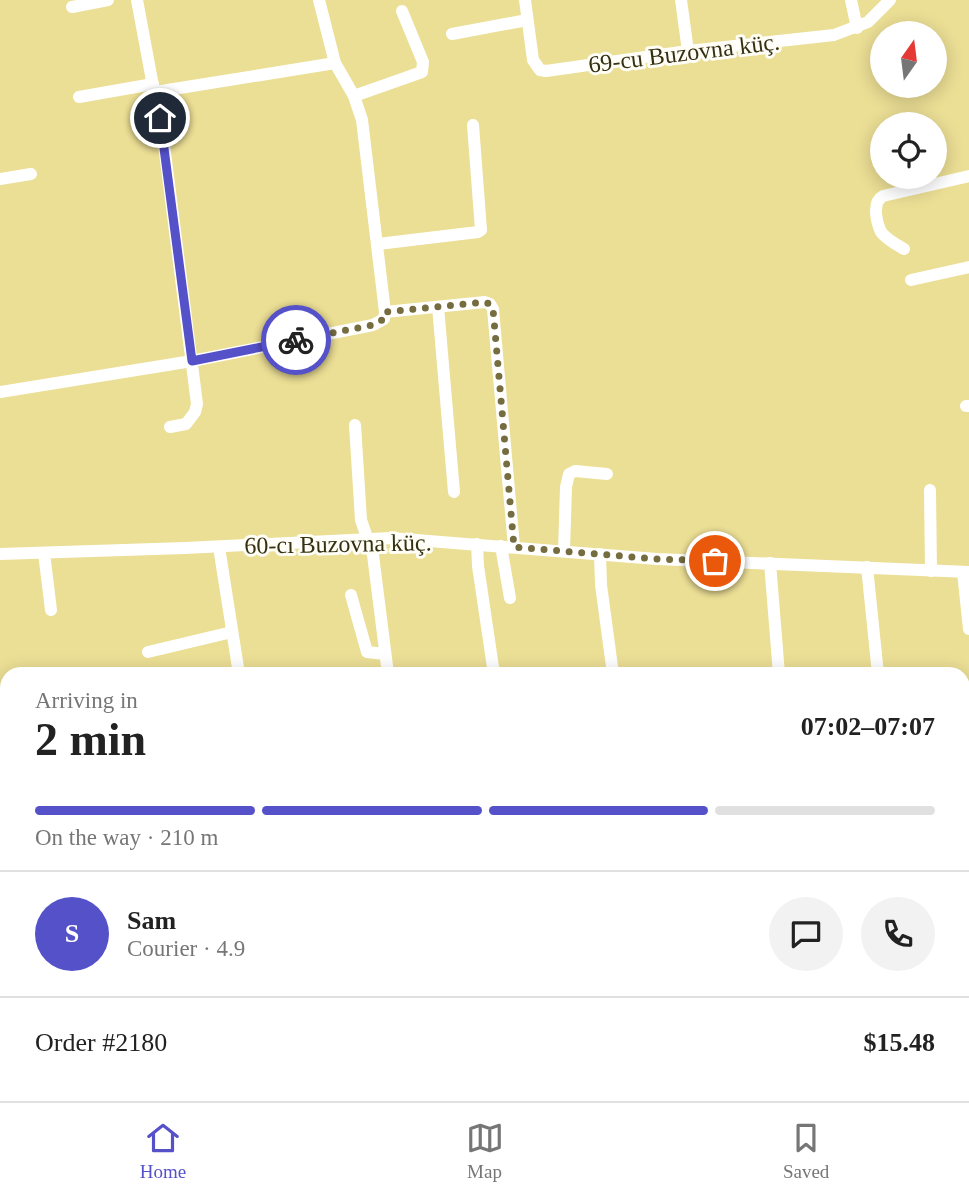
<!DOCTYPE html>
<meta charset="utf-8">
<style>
:root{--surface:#fff;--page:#f2f2f2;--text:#222;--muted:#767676;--line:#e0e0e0;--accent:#5551c9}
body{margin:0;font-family:"Times New Roman",serif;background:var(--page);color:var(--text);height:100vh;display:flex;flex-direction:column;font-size:26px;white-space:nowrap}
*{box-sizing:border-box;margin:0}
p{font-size:23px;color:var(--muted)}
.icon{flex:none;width:38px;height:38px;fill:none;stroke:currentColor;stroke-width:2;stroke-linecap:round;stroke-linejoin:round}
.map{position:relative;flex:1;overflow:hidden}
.drawer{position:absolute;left:0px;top:667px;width:970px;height:436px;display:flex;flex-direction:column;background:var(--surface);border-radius:21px 21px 0 0;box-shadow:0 4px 18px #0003}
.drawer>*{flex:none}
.needle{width:46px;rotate:14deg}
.controls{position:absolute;left:870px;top:21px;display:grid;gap:14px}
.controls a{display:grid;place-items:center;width:77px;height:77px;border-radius:50%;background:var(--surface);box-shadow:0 4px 18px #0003;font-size:35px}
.pin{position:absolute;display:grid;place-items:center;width:60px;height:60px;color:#fff;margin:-30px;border:4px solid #fff;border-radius:50%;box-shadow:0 2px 7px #0007}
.courier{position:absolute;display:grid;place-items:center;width:70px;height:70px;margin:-35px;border:5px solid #5551c9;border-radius:50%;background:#fff;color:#222;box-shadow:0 2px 9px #0007}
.head em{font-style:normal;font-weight:700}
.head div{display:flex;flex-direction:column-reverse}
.head{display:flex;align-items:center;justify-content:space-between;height:119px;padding:0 35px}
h1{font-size:46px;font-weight:700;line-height:52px}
.bar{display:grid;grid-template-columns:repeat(4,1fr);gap:10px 7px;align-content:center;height:84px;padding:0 35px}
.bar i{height:9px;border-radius:5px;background:var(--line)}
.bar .current{background:var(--accent)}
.bar p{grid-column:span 4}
.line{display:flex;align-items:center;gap:18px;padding:0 35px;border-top:2px solid var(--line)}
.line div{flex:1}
.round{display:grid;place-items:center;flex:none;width:74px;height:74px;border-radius:37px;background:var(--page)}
.menu{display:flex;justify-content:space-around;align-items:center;height:98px;border-top:2px solid var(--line);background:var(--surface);font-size:19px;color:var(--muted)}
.menu a{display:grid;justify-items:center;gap:4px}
.menu .current{color:var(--accent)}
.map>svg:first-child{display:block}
</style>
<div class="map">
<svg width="969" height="1101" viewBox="0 0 969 1101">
<rect width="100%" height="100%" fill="#ebde95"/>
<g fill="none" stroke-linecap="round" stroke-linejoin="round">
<g stroke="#fff" stroke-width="12">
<path d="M137,0L164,145L197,404L195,412L186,424L170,427"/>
<path d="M525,0L533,60L540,70L546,71L688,51L834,35L868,22L890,0"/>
<path d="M681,0L688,51"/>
<path d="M851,0L857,28"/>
<path d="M72,7L108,0"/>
<path d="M452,34L527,20"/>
<path d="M155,92L335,63"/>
<path d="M354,96L422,72L423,62L402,11"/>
<path d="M79,97L153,84"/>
<path d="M0,179L31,174"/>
<path d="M378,244L478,232L481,230L473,125"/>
<path d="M904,249C897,245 886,239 881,232C876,221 872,202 883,196L969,176"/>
<path d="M911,280L969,267"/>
<path d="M438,307L454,492"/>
<path d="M385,312L485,302L490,304L493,309L514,547"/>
<path d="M0,392L192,361L373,325L384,319L385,312L362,120L354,96L335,63L319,0"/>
<path d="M966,406H969"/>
<path d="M355,425L361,520L373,555L388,674"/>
<path d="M930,490L931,571"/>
<path d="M477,544L478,566L494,674"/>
<path d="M501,546L510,598"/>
<path d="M219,547L239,674"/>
<path d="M564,551L566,487L569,474L575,471L607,474"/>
<path d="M44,553L51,610"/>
<path d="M0,554L185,548L391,538L657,559L969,572"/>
<path d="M600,554L601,585L613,674"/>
<path d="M770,563L779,674"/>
<path d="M867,567L878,674"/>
<path d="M963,572L969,629"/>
<path d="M351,595L367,652L385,654"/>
<path d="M148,652L232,632"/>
<path d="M2,866L7,865"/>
<path d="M962,892L969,891"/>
<path d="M962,1077L969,985"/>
<path d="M0,1083H7"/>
<path d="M20,1096L21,1101"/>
<path d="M163,1096L164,1101"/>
<path d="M302,1096L303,1101"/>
<path d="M660,1096V1101"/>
<path d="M796,1096V1101"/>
<path d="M516,1101L548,1096"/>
<path d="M961,1101V1096"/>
</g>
</g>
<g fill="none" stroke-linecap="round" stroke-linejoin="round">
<path stroke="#756d40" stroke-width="7" stroke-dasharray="0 12.6" d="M296,340L373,325L384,319L385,312L485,302L490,304L493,309L514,547L657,559L715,561"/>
<path stroke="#5551c9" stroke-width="9" d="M160,118L192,361L296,340"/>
</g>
<g text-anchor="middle" stroke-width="6" stroke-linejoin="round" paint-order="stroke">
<g font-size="24" fill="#353012" stroke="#fefdf6">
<text transform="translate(684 53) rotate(-7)" y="8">69-cu Buzovna küç.</text>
<text transform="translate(338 544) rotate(-1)" y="8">60-cı Buzovna küç.</text>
</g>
</g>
</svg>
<div class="controls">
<a><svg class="needle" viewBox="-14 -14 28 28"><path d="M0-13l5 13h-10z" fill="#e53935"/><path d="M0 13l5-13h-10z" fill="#767676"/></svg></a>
<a><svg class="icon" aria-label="locate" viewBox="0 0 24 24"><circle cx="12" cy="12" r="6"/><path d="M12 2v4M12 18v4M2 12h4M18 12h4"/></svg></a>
</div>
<div class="pin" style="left:715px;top:561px;background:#ea580c"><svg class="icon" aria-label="bag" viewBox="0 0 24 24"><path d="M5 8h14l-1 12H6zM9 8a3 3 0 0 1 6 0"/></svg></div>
<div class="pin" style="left:160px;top:118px;background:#1f2937"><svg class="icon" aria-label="home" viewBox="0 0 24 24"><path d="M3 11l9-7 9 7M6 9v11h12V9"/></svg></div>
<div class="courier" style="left:296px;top:340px"><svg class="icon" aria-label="bike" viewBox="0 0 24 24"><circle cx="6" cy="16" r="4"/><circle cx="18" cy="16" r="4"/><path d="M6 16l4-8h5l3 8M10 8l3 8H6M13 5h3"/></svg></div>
<section class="drawer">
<div class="head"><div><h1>2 min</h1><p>Arriving in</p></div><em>07:02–07:07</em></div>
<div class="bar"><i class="current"></i><i class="current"></i><i class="current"></i><i></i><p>On the way · 210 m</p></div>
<div class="line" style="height:126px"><b class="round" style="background:var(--accent);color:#fff">S</b><div><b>Sam</b><p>Courier · 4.9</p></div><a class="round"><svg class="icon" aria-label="chat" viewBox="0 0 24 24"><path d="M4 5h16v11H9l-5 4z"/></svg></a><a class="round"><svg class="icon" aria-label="phone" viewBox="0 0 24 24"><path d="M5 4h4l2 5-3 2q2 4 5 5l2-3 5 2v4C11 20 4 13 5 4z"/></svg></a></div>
<div class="line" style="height:91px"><div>Order #2180</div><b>$15.48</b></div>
</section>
</div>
<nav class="menu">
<a class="current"><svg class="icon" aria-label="home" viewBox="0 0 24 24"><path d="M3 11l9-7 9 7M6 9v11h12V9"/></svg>Home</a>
<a><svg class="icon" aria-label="map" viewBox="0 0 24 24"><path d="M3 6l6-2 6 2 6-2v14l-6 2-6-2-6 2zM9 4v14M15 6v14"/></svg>Map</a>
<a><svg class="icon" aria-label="saved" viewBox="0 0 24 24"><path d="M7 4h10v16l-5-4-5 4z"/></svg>Saved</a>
</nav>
